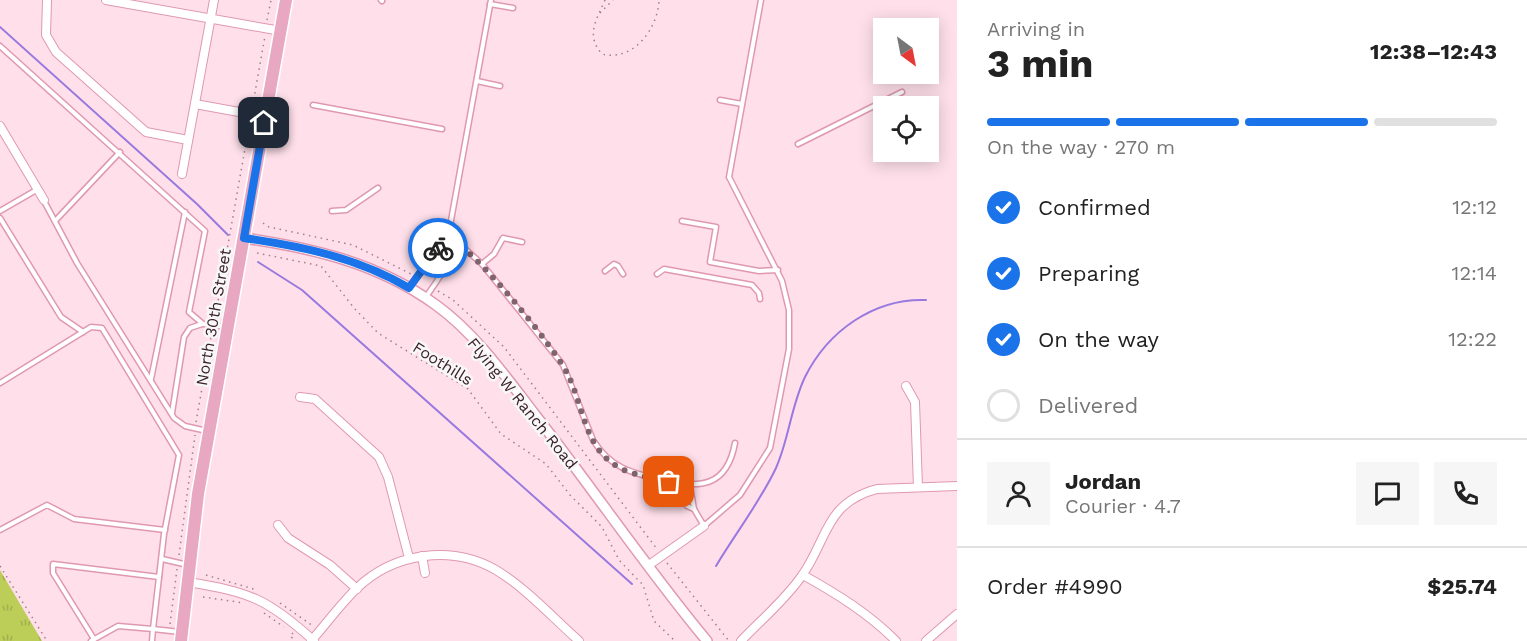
<!DOCTYPE html>
<meta charset="utf-8">
<style>
:root{--surface:#fff;--page:#f6f6f6;--text:#222;--muted:#767676;--line:#e0e0e0;--accent:#1a73e8}
body{margin:0;font-family:"Work Sans",sans-serif;background:var(--page);color:var(--text);height:100vh;display:flex;flex-direction:column;font-size:22px;white-space:nowrap}
*{box-sizing:border-box;margin:0}
p{font-size:20px;color:var(--muted)}
.icon{flex:none;width:33px;height:33px;fill:none;stroke:currentColor;stroke-width:2;stroke-linecap:round;stroke-linejoin:round}
.map{position:relative;flex:1;overflow:hidden}
.drawer{display:flex;flex-direction:column;background:var(--surface);width:570px}
.drawer>*{flex:none}
.needle{width:39px;rotate:148deg}
.fabs{position:absolute;left:873px;top:18px;display:grid;gap:12px}
.fabs a{display:grid;place-items:center;width:66px;height:66px;border-radius:0px;background:var(--surface);box-shadow:0 3px 15px #0003;font-size:30px}
.pin{position:absolute;display:grid;place-items:center;width:51px;height:51px;color:#fff;margin:-26px;border-radius:12px;box-shadow:0 3px 9px #0006}
.courier{position:absolute;display:grid;place-items:center;width:60px;height:60px;margin:-30px;border:4px solid #1a73e8;border-radius:50%;background:#fff;color:#222;box-shadow:0 2px 8px #0007}
.head em{font-style:normal;font-weight:700}
.head div{display:flex;flex-direction:column-reverse}
.head{display:flex;align-items:center;justify-content:space-between;height:102px;padding:0 30px}
h1{font-size:39px;font-weight:700;line-height:45px}
.bar{display:grid;grid-template-columns:repeat(4,1fr);gap:9px 6px;align-content:center;height:72px;padding:0 30px}
.bar i{height:8px;border-radius:4px;background:var(--line)}
.bar .selected{background:var(--accent)}
.bar p{grid-column:span 4}
.line{display:flex;align-items:center;gap:15px;padding:0 30px;border-top:2px solid var(--line)}
.line div{flex:1}
.round{display:grid;place-items:center;flex:none;width:63px;height:63px;border-radius:0px;background:var(--page)}
ol{padding:0 30px;list-style:none}
li{display:flex;align-items:center;gap:18px;height:66px}
li p{margin-inline-start:auto}
li .icon{padding:6px;border-radius:50%;background:var(--accent);color:#fff;stroke-width:4}
li:last-child{color:var(--muted)}
li i{width:33px;height:33px;border:3px solid var(--line);border-radius:50%}
main{display:flex;flex:1;min-height:0}
.map>svg:first-child{display:block}
</style>
<main>
<div class="map">
<svg width="957" height="641" viewBox="0 0 957 641">
<defs>
<pattern id="grass-tufts" width="24" height="20" patternUnits="userSpaceOnUse" patternTransform="scale(1.5)"><rect width="24" height="20" fill="#bccd58"/><path d="M3 7l-1-3M5 7V3M7 7l1-3M15 17l-1-3M17 17v-4M19 17l1-3" fill="none" stroke="#a2b04d"/></pattern>
</defs>
<rect width="100%" height="100%" fill="#ffe0ea"/>
<path fill="url(#grass-tufts)" d="M0,570L42,641H0Z"/>
<g fill="none" stroke-linecap="round" stroke-linejoin="round">
<g stroke="#9979df" stroke-width="2">
<path d="M0,27L197,204L228,235"/>
<path d="M258,262L302,290L632,584"/>
<path d="M716,566C735,534 760,502 776,468C789,439 791,406 805,377C828,331 874,298 926,300"/>
</g>
<g stroke="#e098b2" stroke-width="7">
<g id="service">
<path d="M381,0L382,1"/>
<path d="M490,4L513,8"/>
<path d="M0,46L205,231L189,312L203,324L226,327"/>
<path d="M477,81L500,86"/>
<path d="M720,100L742,104"/>
<path d="M313,105L442,129"/>
<path d="M798,144L902,92"/>
<path d="M44,201L77,263L174,418L185,426L207,431"/>
<path d="M0,211L38,189"/>
<path d="M332,211L346,210L378,188"/>
<path d="M0,218L61,317L83,332"/>
<path d="M55,221L120,152"/>
<path d="M682,221L716,227L710,262L759,271L778,270"/>
<path d="M437,232L455,240L482,264L563,365L593,440C610,468 632,473 662,480C700,489 727,487 735,443"/>
<path d="M482,264L494,254L503,238L522,242"/>
<path d="M605,271L614,264L618,266L623,274"/>
<path d="M657,274L664,269L752,285L759,293L760,299"/>
<path d="M410,286L448,237"/>
<path d="M426,297C438,279 455,260 448,237L491,0"/>
<path d="M151,379L185,212"/>
<path d="M0,383L91,327L102,328L179,455L164,534L153,629L180,632"/>
<path d="M172,413L184,337L190,328L202,324"/>
<path d="M669,482L687,506L694,509"/>
<path d="M690,486L694,509L704,526L740,495L770,448L789,349V310L782,281L729,177L761,0"/>
<path d="M0,530L47,505L74,519L165,530"/>
<path d="M162,559L188,565"/>
<path d="M94,639L53,573V564L159,577"/>
<path d="M91,641L118,626L153,629L152,641"/>
</g>
</g>
<g stroke="#e098b2" stroke-width="10">
<g id="minor">
<path d="M47,0L46,35L56,52L146,132L188,140"/>
<path d="M106,0L281,31"/>
<path d="M195,104L239,112"/>
<path d="M0,126L44,200"/>
<path d="M182,174L214,0"/>
<path d="M906,386L915,402L918,487"/>
<path d="M300,397L315,399L379,457L388,477L409,558"/>
<path d="M278,525L288,538L330,565L357,589"/>
<path d="M422,556L425,573"/>
<path d="M649,565L704,526"/>
<path d="M803,575C837,594 868,613 896,641"/>
<path d="M188,582C250,592 268,599 314,641"/>
<path d="M311,641C326,624 340,605 356,589C393,553 451,544 496,570C526,588 553,618 579,641"/>
<path d="M741,641C761,620 784,601 801,577C828,540 824,503 877,489L957,486"/>
<path d="M926,641L957,614"/>
</g>
</g>
<g stroke="#e098b2" stroke-width="12">
<path id="tertiary" d="M244,238C313,248 378,263 436,305C476,334 506,377 536,416C594,490 647,569 707,641"/>
</g>
<g stroke="#fff" stroke-width="15">
<path id="primary" d="M181,641L198,494L286,0"/>
</g>
<g stroke="#9e808b" stroke-width="1.5" stroke-dasharray="1.5 4.5" stroke-linecap="butt">
<path d="M605,0C597,19 585,35 602,54C633,62 658,29 659,0"/>
<path d="M600,13L613,0"/>
<path d="M267,20L271,0"/>
<path d="M263,223L269,227L353,245L411,274"/>
<path d="M257,253L321,266L354,308L378,333L468,389L501,434L546,464L570,495L602,527L619,560L643,585L654,621L675,641"/>
<path d="M438,291L453,300L504,347L657,549"/>
<path d="M215,318L265,36"/>
<path d="M196,422L212,332"/>
<path d="M179,555L195,435"/>
<path d="M667,563L729,641"/>
<path d="M0,566L47,641"/>
<path d="M206,575L257,590"/>
<path d="M203,597L244,603"/>
<path d="M280,603L313,626"/>
<path d="M264,613L284,627"/>
<path d="M170,624L177,569"/>
<path d="M293,633L290,636L296,641"/>
</g>
<use href="#service" stroke="#fff" stroke-width="4"/>
<use href="#minor" stroke="#fff" stroke-width="8"/>
<use href="#tertiary" stroke="#fff" stroke-width="9"/>
<use href="#primary" stroke="#e8a8c2" stroke-width="12"/>
</g>
<g fill="none" stroke-linecap="round" stroke-linejoin="round">
<path stroke="#80636e" stroke-width="6" stroke-dasharray="0 10.8" d="M438,248L448,237C476,251 554,346 568,375C581,401 584,437 606,458C624,475 646,476 669,482"/>
<path stroke="#1a73e8" stroke-width="8" d="M264,123L244,238C302,246 358,258 409,288L438,248"/>
</g>
<g text-anchor="middle" stroke-width="5" stroke-linejoin="round" paint-order="stroke">
<g font-size="16" fill="#3c202b" stroke="#f7f7f7">
<text transform="translate(213 317) rotate(-80)" y="6">North 30th Street</text>
<text transform="translate(443 363) rotate(32)" y="6">Foothills</text>
<text transform="translate(523 403) rotate(51)" y="6">Flying W Ranch Road</text>
</g>
</g>
</svg>
<div class="fabs">
<a><svg class="needle" viewBox="-14 -14 28 28"><path d="M0-13l5 13h-10z" fill="#e53935"/><path d="M0 13l5-13h-10z" fill="#767676"/></svg></a>
<a><svg class="icon" aria-label="locate" viewBox="0 0 24 24"><circle cx="12" cy="12" r="6"/><path d="M12 2v4M12 18v4M2 12h4M18 12h4"/></svg></a>
</div>
<div class="pin" style="left:669px;top:482px;background:#ea580c"><svg class="icon" aria-label="bag" viewBox="0 0 24 24"><path d="M5 8h14l-1 12H6zM9 8a3 3 0 0 1 6 0"/></svg></div>
<div class="pin" style="left:264px;top:123px;background:#1f2937"><svg class="icon" aria-label="home" viewBox="0 0 24 24"><path d="M3 11l9-7 9 7M6 9v11h12V9"/></svg></div>
<div class="courier" style="left:438px;top:248px"><svg class="icon" aria-label="bike" viewBox="0 0 24 24"><circle cx="6" cy="16" r="4"/><circle cx="18" cy="16" r="4"/><path d="M6 16l4-8h5l3 8M10 8l3 8H6M13 5h3"/></svg></div>
</div>
<section class="drawer">
<div class="head"><div><h1>3 min</h1><p>Arriving in</p></div><em>12:38–12:43</em></div>
<div class="bar"><i class="selected"></i><i class="selected"></i><i class="selected"></i><i></i><p>On the way · 270 m</p></div>
<ol>
<li><svg class="icon" aria-label="check" viewBox="0 0 24 24"><path d="M5 12l5 5 9-10"/></svg>Confirmed<p>12:12</p></li>
<li><svg class="icon" aria-label="check" viewBox="0 0 24 24"><path d="M5 12l5 5 9-10"/></svg>Preparing<p>12:14</p></li>
<li><svg class="icon" aria-label="check" viewBox="0 0 24 24"><path d="M5 12l5 5 9-10"/></svg>On the way<p>12:22</p></li>
<li><i></i>Delivered</li>
</ol>
<div class="line" style="height:108px"><a class="round"><svg class="icon" aria-label="person" viewBox="0 0 24 24"><circle cx="12" cy="8" r="4"/><path d="M4 21q1-7 8-7t8 7"/></svg></a><div><b>Jordan</b><p>Courier · 4.7</p></div><a class="round"><svg class="icon" aria-label="chat" viewBox="0 0 24 24"><path d="M4 5h16v11H9l-5 4z"/></svg></a><a class="round"><svg class="icon" aria-label="phone" viewBox="0 0 24 24"><path d="M5 4h4l2 5-3 2q2 4 5 5l2-3 5 2v4C11 20 4 13 5 4z"/></svg></a></div>
<div class="line" style="height:78px"><div>Order #4990</div><b>$25.74</b></div>
</section>
</main>
